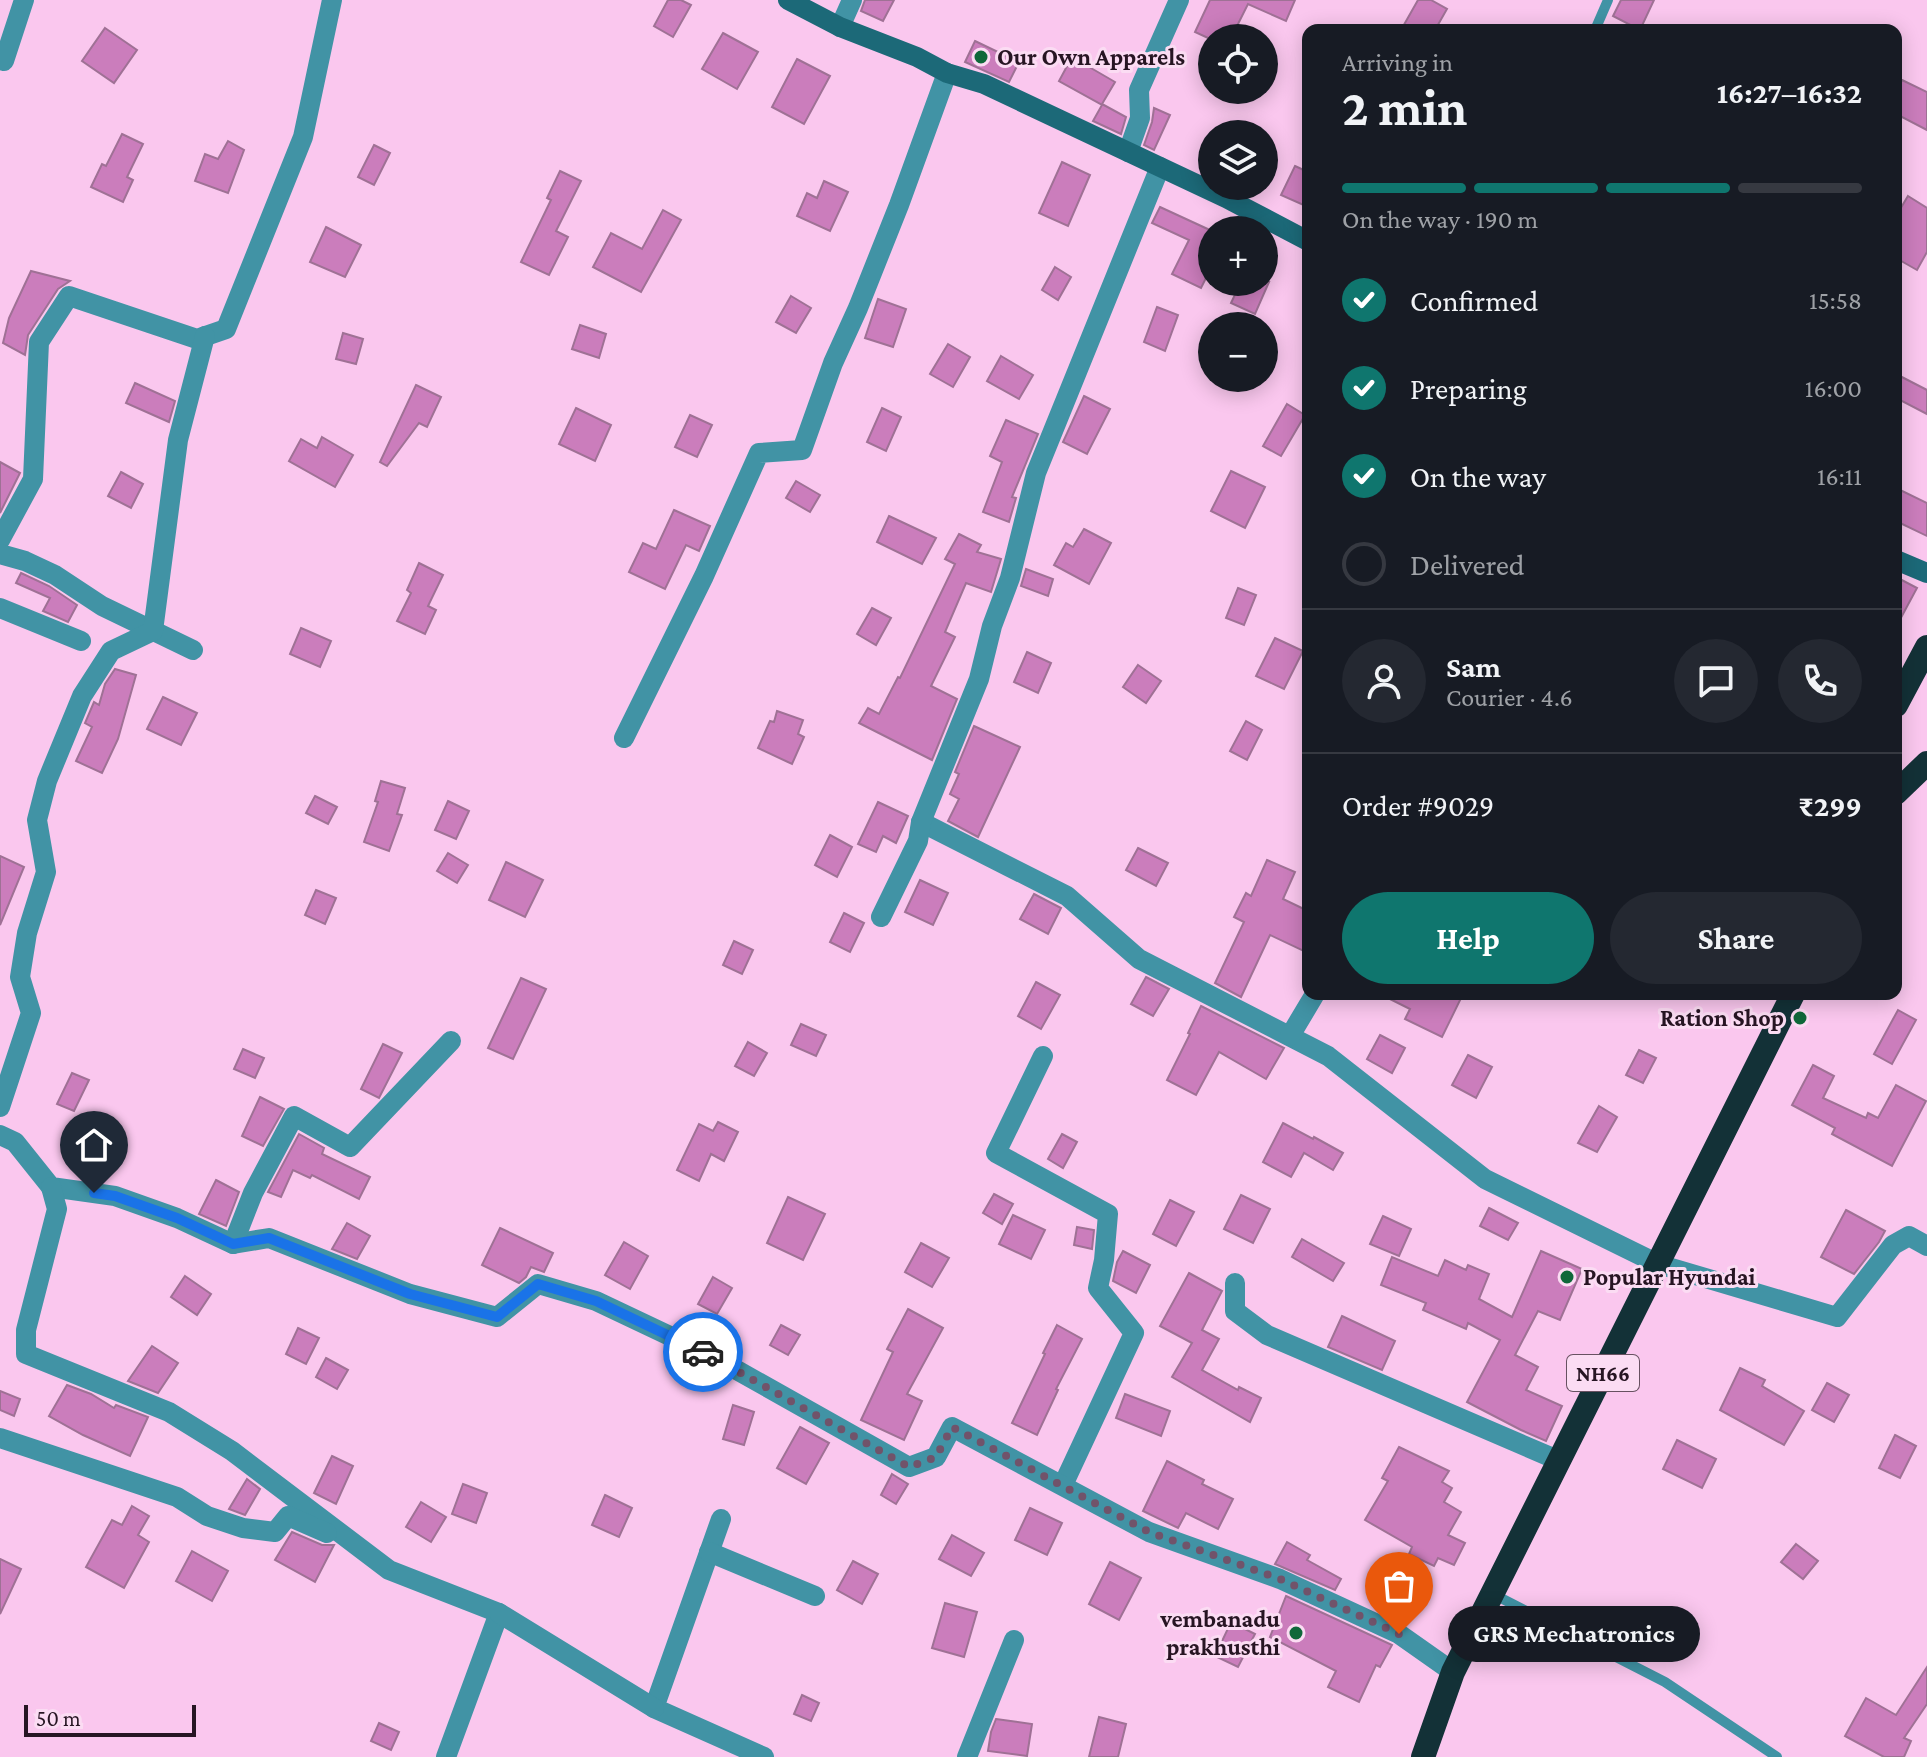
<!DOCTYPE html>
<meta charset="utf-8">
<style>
:root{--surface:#171b24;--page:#242831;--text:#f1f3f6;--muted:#9ea1a6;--line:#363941;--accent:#0f766e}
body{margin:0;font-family:"Crimson Pro",serif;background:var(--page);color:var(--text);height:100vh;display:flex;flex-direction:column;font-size:30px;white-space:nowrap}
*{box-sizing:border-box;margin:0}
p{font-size:26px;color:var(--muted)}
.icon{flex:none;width:44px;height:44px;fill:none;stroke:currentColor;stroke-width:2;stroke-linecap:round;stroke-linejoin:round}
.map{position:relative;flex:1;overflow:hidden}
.sheet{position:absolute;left:1302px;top:24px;width:600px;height:976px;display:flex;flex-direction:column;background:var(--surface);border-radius:16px;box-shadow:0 4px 20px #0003}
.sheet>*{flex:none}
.controls{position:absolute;left:1198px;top:24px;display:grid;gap:16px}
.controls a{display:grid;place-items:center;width:80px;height:80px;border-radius:50%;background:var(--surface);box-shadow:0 4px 20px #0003;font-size:40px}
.scale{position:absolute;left:24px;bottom:20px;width:172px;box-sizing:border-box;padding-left:8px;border:4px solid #271523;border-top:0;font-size:22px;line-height:28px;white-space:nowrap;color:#271523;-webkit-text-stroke:6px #fbdcf3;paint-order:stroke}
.pin{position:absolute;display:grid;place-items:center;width:68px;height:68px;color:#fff;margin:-82px -34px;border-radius:50% 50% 50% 0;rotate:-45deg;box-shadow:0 0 8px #0007}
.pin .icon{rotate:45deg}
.courier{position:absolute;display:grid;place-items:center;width:80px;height:80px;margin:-40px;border:6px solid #1a73e8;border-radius:50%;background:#fff;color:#222;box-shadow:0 2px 10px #0007}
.bubble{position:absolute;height:56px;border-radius:28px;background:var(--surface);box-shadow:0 4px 20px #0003;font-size:26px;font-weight:700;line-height:56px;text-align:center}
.head em{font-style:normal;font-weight:700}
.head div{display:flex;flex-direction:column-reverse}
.head{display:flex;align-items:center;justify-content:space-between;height:136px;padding:0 40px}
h1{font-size:52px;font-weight:700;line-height:60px}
.bar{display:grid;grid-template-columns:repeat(4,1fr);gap:12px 8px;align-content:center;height:96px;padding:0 40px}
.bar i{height:10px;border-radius:6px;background:var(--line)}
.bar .selected{background:var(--accent)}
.bar p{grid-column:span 4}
.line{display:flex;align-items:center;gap:20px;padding:0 40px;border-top:2px solid var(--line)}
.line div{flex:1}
.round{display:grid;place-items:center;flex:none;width:84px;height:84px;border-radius:42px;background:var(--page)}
ol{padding:0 40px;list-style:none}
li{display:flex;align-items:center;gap:24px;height:88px}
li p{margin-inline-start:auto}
li .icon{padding:8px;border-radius:50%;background:var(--accent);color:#fff;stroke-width:4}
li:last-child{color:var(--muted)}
li i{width:44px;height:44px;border:4px solid var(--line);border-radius:50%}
.action{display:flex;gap:16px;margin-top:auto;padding:16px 40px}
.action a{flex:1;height:92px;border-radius:48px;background:var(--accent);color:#fff;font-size:32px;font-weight:700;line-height:92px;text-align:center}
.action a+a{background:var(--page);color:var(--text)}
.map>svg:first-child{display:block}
</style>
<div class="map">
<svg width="1927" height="1757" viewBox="0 0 1927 1757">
<rect width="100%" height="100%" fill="#fac7ee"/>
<g fill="#cb7dbc" stroke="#9f7195" stroke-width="2">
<path d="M668,0H681L691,5L673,37L654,26Z"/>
<path d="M865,0H894L883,21L861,11Z"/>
<path d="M1210,0H1295L1286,21L1248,4L1231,38H1208L1195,32Z"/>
<path d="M1418,0H1431L1447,9L1435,30H1401Z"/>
<path d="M1621,0H1654L1640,30L1613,16Z"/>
<path d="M105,28L137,50L114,83L82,61Z"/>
<path d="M723,33L758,52L737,89L702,69Z"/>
<path d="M975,41L1019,62L1009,82L965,62Z"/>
<path d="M1072,57L1115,82L1102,104L1126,117L1121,134L1093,121L1102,105L1059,81Z"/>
<path d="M797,59L830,76L804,124L772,107Z"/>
<path d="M1902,80L1927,92V130L1896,114V93Z"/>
<path d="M1154,108L1170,115L1154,150L1144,145L1152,122Z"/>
<path d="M122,134L143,144L127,177L133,180L123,202L91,187L102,164L106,166Z"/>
<path d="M228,141L244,150L228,193L195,181L205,154L218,159Z"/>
<path d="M374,145L390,153L374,185L358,177Z"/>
<path d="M1062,162L1090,175L1068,226L1039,213Z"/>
<path d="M1295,166L1308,172V207L1281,195Z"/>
<path d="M560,171L581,181L556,231L568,237L549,275L521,262L551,200L547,198Z"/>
<path d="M824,181L848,192L830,231L797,216L807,193L817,198Z"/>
<path d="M1908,196L1927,208V252L1917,270L1896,258V216Z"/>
<path d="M1160,207L1212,231V266L1201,288L1172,274L1189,240L1152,223Z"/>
<path d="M663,210L681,220L641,292L593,267L611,233L642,249Z"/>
<path d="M326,227L361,245L345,277L310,262Z"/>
<path d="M1055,267L1071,277L1058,300L1042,290Z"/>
<path d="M31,271L70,281L58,289L28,335L25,355L3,343L9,318Z"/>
<path d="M1241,282H1269L1255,314L1231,303Z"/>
<path d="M791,296L811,308L796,333L776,322Z"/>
<path d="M878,299L906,309L893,347L865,338Z"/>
<path d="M1157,307L1178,315L1165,351L1144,342Z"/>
<path d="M580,325L606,334L599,358L572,349Z"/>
<path d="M343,333L363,339L356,364L336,359Z"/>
<path d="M948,344L970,357L953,387L930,374Z"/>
<path d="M1001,356L1033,375L1019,399L987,381Z"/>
<path d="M1896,374L1927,390V414L1896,398Z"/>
<path d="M135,383L175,401L169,422L126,403Z"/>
<path d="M416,385L441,397L427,427L419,423L387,466L380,462Z"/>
<path d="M1084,396L1110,409L1087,454L1063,442Z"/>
<path d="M1287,404L1305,415L1281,456L1263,446Z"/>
<path d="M576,408L611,425L595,461L559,444Z"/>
<path d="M882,408L901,417L886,451L867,442Z"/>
<path d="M690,415L712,425L697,457L675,447Z"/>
<path d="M1006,420L1038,434L1012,497L1016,498L1009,522L983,512L1002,462L990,456Z"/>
<path d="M322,437L353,455L335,487L289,461L301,439L317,448Z"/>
<path d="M0,462L20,473L0,513Z"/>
<path d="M1231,471L1265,487L1245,528L1211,511Z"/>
<path d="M121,472L143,484L131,508L108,496Z"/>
<path d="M796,481L820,495L810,512L786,498Z"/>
<path d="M1896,488L1927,503V536L1896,521Z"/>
<path d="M674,510L710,526L699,551L686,545L665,589L629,572L643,543L656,549Z"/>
<path d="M889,516L936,538L922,564L877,542Z"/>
<path d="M1084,529L1111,543L1089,584L1054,565L1066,543L1073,547Z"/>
<path d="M959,534L981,545L977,552L1001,559L991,592L966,583L945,632L955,637L931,686L957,699L932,760L859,723L868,708L879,714L898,677L900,678L955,564L945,559Z"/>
<path d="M419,563L443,575L428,606L436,610L425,634L397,621L411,593L407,590Z"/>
<path d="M1026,569L1053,579L1048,596L1021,586Z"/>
<path d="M21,573L49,586L77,605L68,622L43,611L50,598L16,583Z"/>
<path d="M1896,577L1917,588L1896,627Z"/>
<path d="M1238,588L1256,595L1244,625L1226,618Z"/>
<path d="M872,608L891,618L876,645L857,634Z"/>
<path d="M301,628L331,641L320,667L290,654Z"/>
<path d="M1275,638L1303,651L1284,689L1256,676Z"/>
<path d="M1027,652L1051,663L1038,693L1014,682Z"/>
<path d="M1138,665L1161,681L1146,703L1123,687Z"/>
<path d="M115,669L136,675L118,739L102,773L76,761L92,727L85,723L94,702L99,705L105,684Z"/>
<path d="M163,697L197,713L181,745L147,729Z"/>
<path d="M777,711L803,720L798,734L804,737L792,764L758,748L770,721L774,722Z"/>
<path d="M1246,721L1262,730L1247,760L1230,751Z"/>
<path d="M974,726L1020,747L978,837L948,821L959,799L950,794L959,774L955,772Z"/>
<path d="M381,781L405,788L397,814L402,815L389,851L364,842L378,802L375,801Z"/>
<path d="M315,796L337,807L328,824L306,813Z"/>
<path d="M448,801L469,811L456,839L435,830Z"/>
<path d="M878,802L908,816L896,843L883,836L876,852L858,844Z"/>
<path d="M830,835L852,847L837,877L815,865Z"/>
<path d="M1138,848L1168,863L1156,886L1126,870Z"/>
<path d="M448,853L468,865L457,883L437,871Z"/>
<path d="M0,856L24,867L0,925Z"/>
<path d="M1267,860L1295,872L1283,899L1308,911V953L1270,935L1241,997L1215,983L1244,922L1234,917L1246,893L1251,896Z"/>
<path d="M506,862L543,880L525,917L489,900Z"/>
<path d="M920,880L948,893L933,925L905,912Z"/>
<path d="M316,890L336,898L325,924L305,915Z"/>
<path d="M1034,894L1061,908L1048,934L1020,919Z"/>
<path d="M844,913L864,923L850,952L830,942Z"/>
<path d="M734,941L753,950L742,974L723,965Z"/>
<path d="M1146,977L1169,989L1153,1016L1131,1004Z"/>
<path d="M521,978L546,989L513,1059L488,1048Z"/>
<path d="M1036,982L1060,995L1041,1029L1018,1016Z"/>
<path d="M1380,994H1463L1442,1037L1405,1019L1410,1009Z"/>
<path d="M1201,1006L1284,1048L1266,1079L1219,1052L1196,1095L1167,1080L1190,1034L1188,1033Z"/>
<path d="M1898,1010L1916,1020L1892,1064L1874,1054Z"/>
<path d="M801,1024L826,1035L816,1056L791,1045Z"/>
<path d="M1380,1035L1405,1048L1392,1073L1367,1059Z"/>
<path d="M748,1042L767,1053L754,1076L735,1066Z"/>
<path d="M383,1044L402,1053L379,1098L361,1089Z"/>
<path d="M243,1049L264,1058L255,1078L234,1069Z"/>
<path d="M1639,1050L1656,1058L1643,1083L1626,1075Z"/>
<path d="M1468,1055L1492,1067L1476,1098L1452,1085Z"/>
<path d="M1813,1065L1834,1076L1823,1098L1866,1118L1868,1113L1878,1118L1896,1085L1926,1101L1892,1166L1832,1134L1835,1128L1792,1105Z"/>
<path d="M72,1073L89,1080L74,1111L57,1104Z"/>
<path d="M260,1097L284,1109L263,1146L242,1136Z"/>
<path d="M1599,1106L1617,1117L1597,1152L1578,1143Z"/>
<path d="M718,1122L738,1132L724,1161L711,1154L699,1181L677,1170L699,1124L713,1131Z"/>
<path d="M1283,1123L1313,1139L1314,1137L1343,1153L1333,1170L1304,1153L1291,1177L1263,1162Z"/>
<path d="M299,1134L324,1148L322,1154L370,1177L359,1199L312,1175L310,1178L293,1170L281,1197L268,1192Z"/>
<path d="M1062,1134L1077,1142L1063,1168L1048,1159Z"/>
<path d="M216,1180L239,1192L226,1226L199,1214Z"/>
<path d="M994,1194L1013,1204L1002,1224L983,1213Z"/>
<path d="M1241,1195L1270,1209L1253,1243L1224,1229Z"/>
<path d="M788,1197L825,1214L803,1260L767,1243Z"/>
<path d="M1170,1200L1194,1212L1176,1246L1153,1234Z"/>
<path d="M1489,1208L1518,1223L1508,1240L1480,1226Z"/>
<path d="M1846,1210L1885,1231L1879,1242L1854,1274L1821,1257Z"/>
<path d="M1013,1215L1045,1230L1031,1259L999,1244Z"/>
<path d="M1383,1216L1411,1229L1399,1256L1370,1244Z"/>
<path d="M347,1223L370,1236L357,1259L332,1249Z"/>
<path d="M1077,1227L1094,1230L1092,1249L1074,1245Z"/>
<path d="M500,1228L553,1253L544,1272L531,1267L526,1277L519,1283L482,1265Z"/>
<path d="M1302,1239L1344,1263L1333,1281L1292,1257Z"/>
<path d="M624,1242L648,1256L630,1289L605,1275Z"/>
<path d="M921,1243L949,1258L932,1287L905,1272Z"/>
<path d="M1123,1251L1150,1265L1136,1293L1113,1281L1117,1262Z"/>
<path d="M1541,1251L1582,1269L1560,1320L1538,1311L1515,1355L1538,1367L1526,1390L1562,1406L1546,1441L1521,1430L1467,1402L1500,1340L1468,1323L1466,1329L1423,1310L1426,1303L1381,1285L1392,1257L1438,1276L1445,1260L1466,1270L1468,1265L1489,1274L1479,1299L1512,1317Z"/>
<path d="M1189,1273L1222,1291L1202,1330L1219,1339L1202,1370L1238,1390L1239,1387L1261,1398L1250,1422L1172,1377L1192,1343L1160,1326Z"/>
<path d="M185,1276L211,1294L197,1315L171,1297Z"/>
<path d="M713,1277L732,1288L717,1314L698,1304Z"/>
<path d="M908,1309L943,1328L907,1394L922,1401L904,1440L861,1420L893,1352L887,1349Z"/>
<path d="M1342,1316L1395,1341L1382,1370L1328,1347Z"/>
<path d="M781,1325L800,1335L788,1355L770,1345Z"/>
<path d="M1057,1325L1082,1339L1056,1389L1058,1390L1037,1435L1012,1423L1045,1354L1043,1353Z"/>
<path d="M298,1328L319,1338L306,1364L286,1354Z"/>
<path d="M152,1346L178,1363L158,1393L128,1381Z"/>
<path d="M326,1358L348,1370L337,1389L316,1377Z"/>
<path d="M1740,1368L1765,1380L1762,1386L1804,1411L1784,1445L1720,1410Z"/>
<path d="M1827,1383L1849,1395L1834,1422L1812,1410Z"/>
<path d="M67,1385L91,1394L114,1408L116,1405L148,1417L130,1456L83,1435L49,1416Z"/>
<path d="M0,1391L20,1399L14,1416L0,1410Z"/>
<path d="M1125,1394L1170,1411L1161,1436L1116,1418Z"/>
<path d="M733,1405L754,1412L744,1445L723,1439Z"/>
<path d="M800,1427L829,1443L806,1484L777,1468Z"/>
<path d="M1895,1435L1916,1446L1900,1478L1879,1468Z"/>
<path d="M1677,1440L1716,1459L1702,1488L1663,1469Z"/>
<path d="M1399,1447L1449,1471L1442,1482L1452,1488L1444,1502L1461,1512L1448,1535L1465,1543L1454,1565L1438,1558L1434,1566L1409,1554L1412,1547L1365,1520L1388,1481L1382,1478Z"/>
<path d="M332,1456L353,1466L336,1504L314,1493Z"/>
<path d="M1167,1461L1204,1480L1202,1484L1233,1499L1218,1529L1186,1513L1178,1528L1143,1511Z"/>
<path d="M892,1474L908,1484L896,1504L881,1495Z"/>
<path d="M247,1479L260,1489L245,1515L229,1509Z"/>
<path d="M463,1484L487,1493L476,1523L452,1514Z"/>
<path d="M605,1495L632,1508L619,1537L592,1525Z"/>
<path d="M421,1502L446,1517L431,1542L406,1527Z"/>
<path d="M132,1506L149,1516L138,1535L149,1542L124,1588L86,1567L112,1520L122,1525Z"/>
<path d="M1030,1508L1062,1523L1047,1555L1015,1540Z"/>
<path d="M292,1532L322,1545H334L315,1582L275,1560Z"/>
<path d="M952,1535L984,1553L971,1576L939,1559Z"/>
<path d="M1287,1542L1310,1555L1307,1560L1341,1579L1335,1590L1275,1564Z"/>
<path d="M1796,1544L1818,1561L1803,1579L1781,1562Z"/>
<path d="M192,1551L228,1571L212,1601L176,1581Z"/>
<path d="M0,1559L21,1569L0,1614Z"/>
<path d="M853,1561L878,1574L862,1604L837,1590Z"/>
<path d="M1110,1562L1141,1578L1119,1620L1089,1604Z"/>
<path d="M1286,1596L1392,1645L1380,1667L1376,1665L1359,1702L1328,1687L1336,1671L1270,1637Z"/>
<path d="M945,1603L977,1612L964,1657L932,1648Z"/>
<path d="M1231,1622L1255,1634L1238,1667L1215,1656Z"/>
<path d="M1927,1667V1704L1904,1738L1911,1741L1904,1757H1884L1845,1736L1866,1698L1896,1715Z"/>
<path d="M802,1695L819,1703L811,1721L794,1714Z"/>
<path d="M1099,1717L1126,1724L1118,1757H1089Z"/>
<path d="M996,1719L1032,1724L1027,1756L988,1751L991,1732Z"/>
<path d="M379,1723L399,1732L391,1750L371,1741Z"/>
</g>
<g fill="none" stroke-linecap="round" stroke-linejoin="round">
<g stroke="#4193a5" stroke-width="10">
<path d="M1595,30L1608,0"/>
<path d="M1493,1594L1665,1682L1777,1757"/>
</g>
<g stroke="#4193a5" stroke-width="20">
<path d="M840,27L852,0"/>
<path d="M4,61L24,0"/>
<path d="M1128,152L1140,118L1139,90L1179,0"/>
<path d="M0,540L33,479L39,342L69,296L197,339L226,329L303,137L332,0"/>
<path d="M0,554L25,561L55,575L102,606L193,650"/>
<path d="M0,608L81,641"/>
<path d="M624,738L704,576L759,453L802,450L833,363L858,308L899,205L947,73"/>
<path d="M921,822L1067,896L1139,959L1328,1056L1485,1179L1658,1264L1837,1317L1893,1245L1909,1236L1927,1246"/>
<path d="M881,917L918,841L921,822L979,679L992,626L1010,578L1036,473L1160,167"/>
<path d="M1290,1036L1315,994"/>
<path d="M1043,1056L996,1153L1108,1214L1104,1260L1098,1288L1134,1333L1063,1485"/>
<path d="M0,1107L31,1013L20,977L27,933L46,872L37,820L47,781L82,696L111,651L153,631L178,440L205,336"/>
<path d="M0,1135L15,1142L51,1187L115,1196L177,1218L233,1244L269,1238L410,1294L497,1317L538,1284L596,1301L710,1355L909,1467L936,1457L952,1427L1149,1532L1280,1579L1399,1634L1453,1672"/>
<path d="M51,1187L57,1209L26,1330V1354L169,1412L232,1451L389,1570L499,1613L446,1757"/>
<path d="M233,1244L253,1193L294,1116L350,1147L451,1041"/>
<path d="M1235,1283V1311L1267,1335L1560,1461"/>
<path d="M0,1438L177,1497L207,1516L243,1528L275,1532L288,1516L327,1533"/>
<path d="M721,1519L654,1708L764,1757"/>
<path d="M709,1552L815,1596"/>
<path d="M499,1613L654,1708"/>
<path d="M967,1757L1014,1640"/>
</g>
<g stroke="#1c6978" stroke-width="20">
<path d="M788,0L840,27L917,57L947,73L984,84L1226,198L1308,241"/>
<path d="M1896,560L1927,573"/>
</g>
<g stroke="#133137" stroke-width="24">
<path d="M1896,705L1927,647"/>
<path d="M1896,793L1927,763"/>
<path d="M1423,1757L1453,1672L1793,994"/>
</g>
</g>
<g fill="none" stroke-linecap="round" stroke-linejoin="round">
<path stroke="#71536a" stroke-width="8" stroke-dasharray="0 14.4" d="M703,1352L909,1467L936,1457L952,1427L1149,1532L1280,1579L1399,1634"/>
<path stroke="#1a73e8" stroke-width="10" d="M94,1193L115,1196L177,1218L233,1244L269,1238L410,1294L497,1317L538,1284L596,1301L703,1352"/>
</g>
<g fill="#0f683a" stroke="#fbdcf3" stroke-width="3">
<circle cx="981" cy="57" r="8"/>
<circle cx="1800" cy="1018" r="8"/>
<circle cx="1567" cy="1277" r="8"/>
<circle cx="1296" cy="1633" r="8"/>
</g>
<g text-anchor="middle" stroke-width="6" stroke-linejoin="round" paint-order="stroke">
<rect fill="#fbdcf3" stroke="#675161" stroke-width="2" x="1567" y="1355" width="72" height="36" rx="6"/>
<g font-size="22" font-weight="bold" fill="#271523">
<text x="1603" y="1381">NH66</text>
</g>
<g font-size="24" font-weight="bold" fill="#271523" stroke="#fbdcf3" text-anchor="start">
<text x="997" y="65">Our Own Apparels</text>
<text x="1784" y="1026" text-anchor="end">Ration Shop</text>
<text x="1583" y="1285">Popular Hyundai</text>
<text x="1280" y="1627" text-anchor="end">vembanadu<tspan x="1280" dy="28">prakhusthi</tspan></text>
</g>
</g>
</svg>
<div class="controls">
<a><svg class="icon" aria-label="locate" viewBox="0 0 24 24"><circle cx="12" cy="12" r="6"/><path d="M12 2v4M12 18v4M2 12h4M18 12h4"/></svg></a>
<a><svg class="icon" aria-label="layers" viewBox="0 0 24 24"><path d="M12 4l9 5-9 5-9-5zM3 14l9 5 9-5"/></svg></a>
<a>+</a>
<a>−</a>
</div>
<div class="scale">50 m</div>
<div class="pin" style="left:1399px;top:1634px;background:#ea580c"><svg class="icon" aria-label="bag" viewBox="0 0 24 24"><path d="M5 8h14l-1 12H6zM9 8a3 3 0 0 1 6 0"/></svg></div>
<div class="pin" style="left:94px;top:1193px;background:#1f2937"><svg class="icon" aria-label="home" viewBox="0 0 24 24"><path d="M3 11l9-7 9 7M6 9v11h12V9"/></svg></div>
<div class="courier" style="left:703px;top:1352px"><svg class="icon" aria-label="car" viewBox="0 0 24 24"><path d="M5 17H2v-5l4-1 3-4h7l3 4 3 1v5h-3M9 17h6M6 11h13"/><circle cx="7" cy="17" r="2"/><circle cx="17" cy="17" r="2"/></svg></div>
<div class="bubble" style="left:1448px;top:1606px;width:252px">GRS Mechatronics</div>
<section class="sheet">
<div class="head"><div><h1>2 min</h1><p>Arriving in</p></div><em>16:27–16:32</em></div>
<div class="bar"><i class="selected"></i><i class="selected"></i><i class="selected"></i><i></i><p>On the way · 190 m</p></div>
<ol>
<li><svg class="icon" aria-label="check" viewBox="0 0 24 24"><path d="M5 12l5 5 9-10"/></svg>Confirmed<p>15:58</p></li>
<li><svg class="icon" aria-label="check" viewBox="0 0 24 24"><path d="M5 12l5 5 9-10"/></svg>Preparing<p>16:00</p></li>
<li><svg class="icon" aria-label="check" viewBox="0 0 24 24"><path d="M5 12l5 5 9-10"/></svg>On the way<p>16:11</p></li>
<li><i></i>Delivered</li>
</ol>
<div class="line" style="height:144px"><a class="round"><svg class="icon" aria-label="person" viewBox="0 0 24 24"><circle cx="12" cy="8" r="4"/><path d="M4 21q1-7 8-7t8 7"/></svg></a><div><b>Sam</b><p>Courier · 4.6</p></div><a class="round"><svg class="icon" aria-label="chat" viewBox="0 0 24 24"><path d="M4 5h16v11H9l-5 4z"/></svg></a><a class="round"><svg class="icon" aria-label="phone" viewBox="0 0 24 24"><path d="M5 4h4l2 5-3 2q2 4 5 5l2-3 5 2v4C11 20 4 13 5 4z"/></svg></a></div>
<div class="line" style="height:104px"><div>Order #9029</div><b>₹299</b></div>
<div class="action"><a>Help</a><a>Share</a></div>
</section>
</div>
